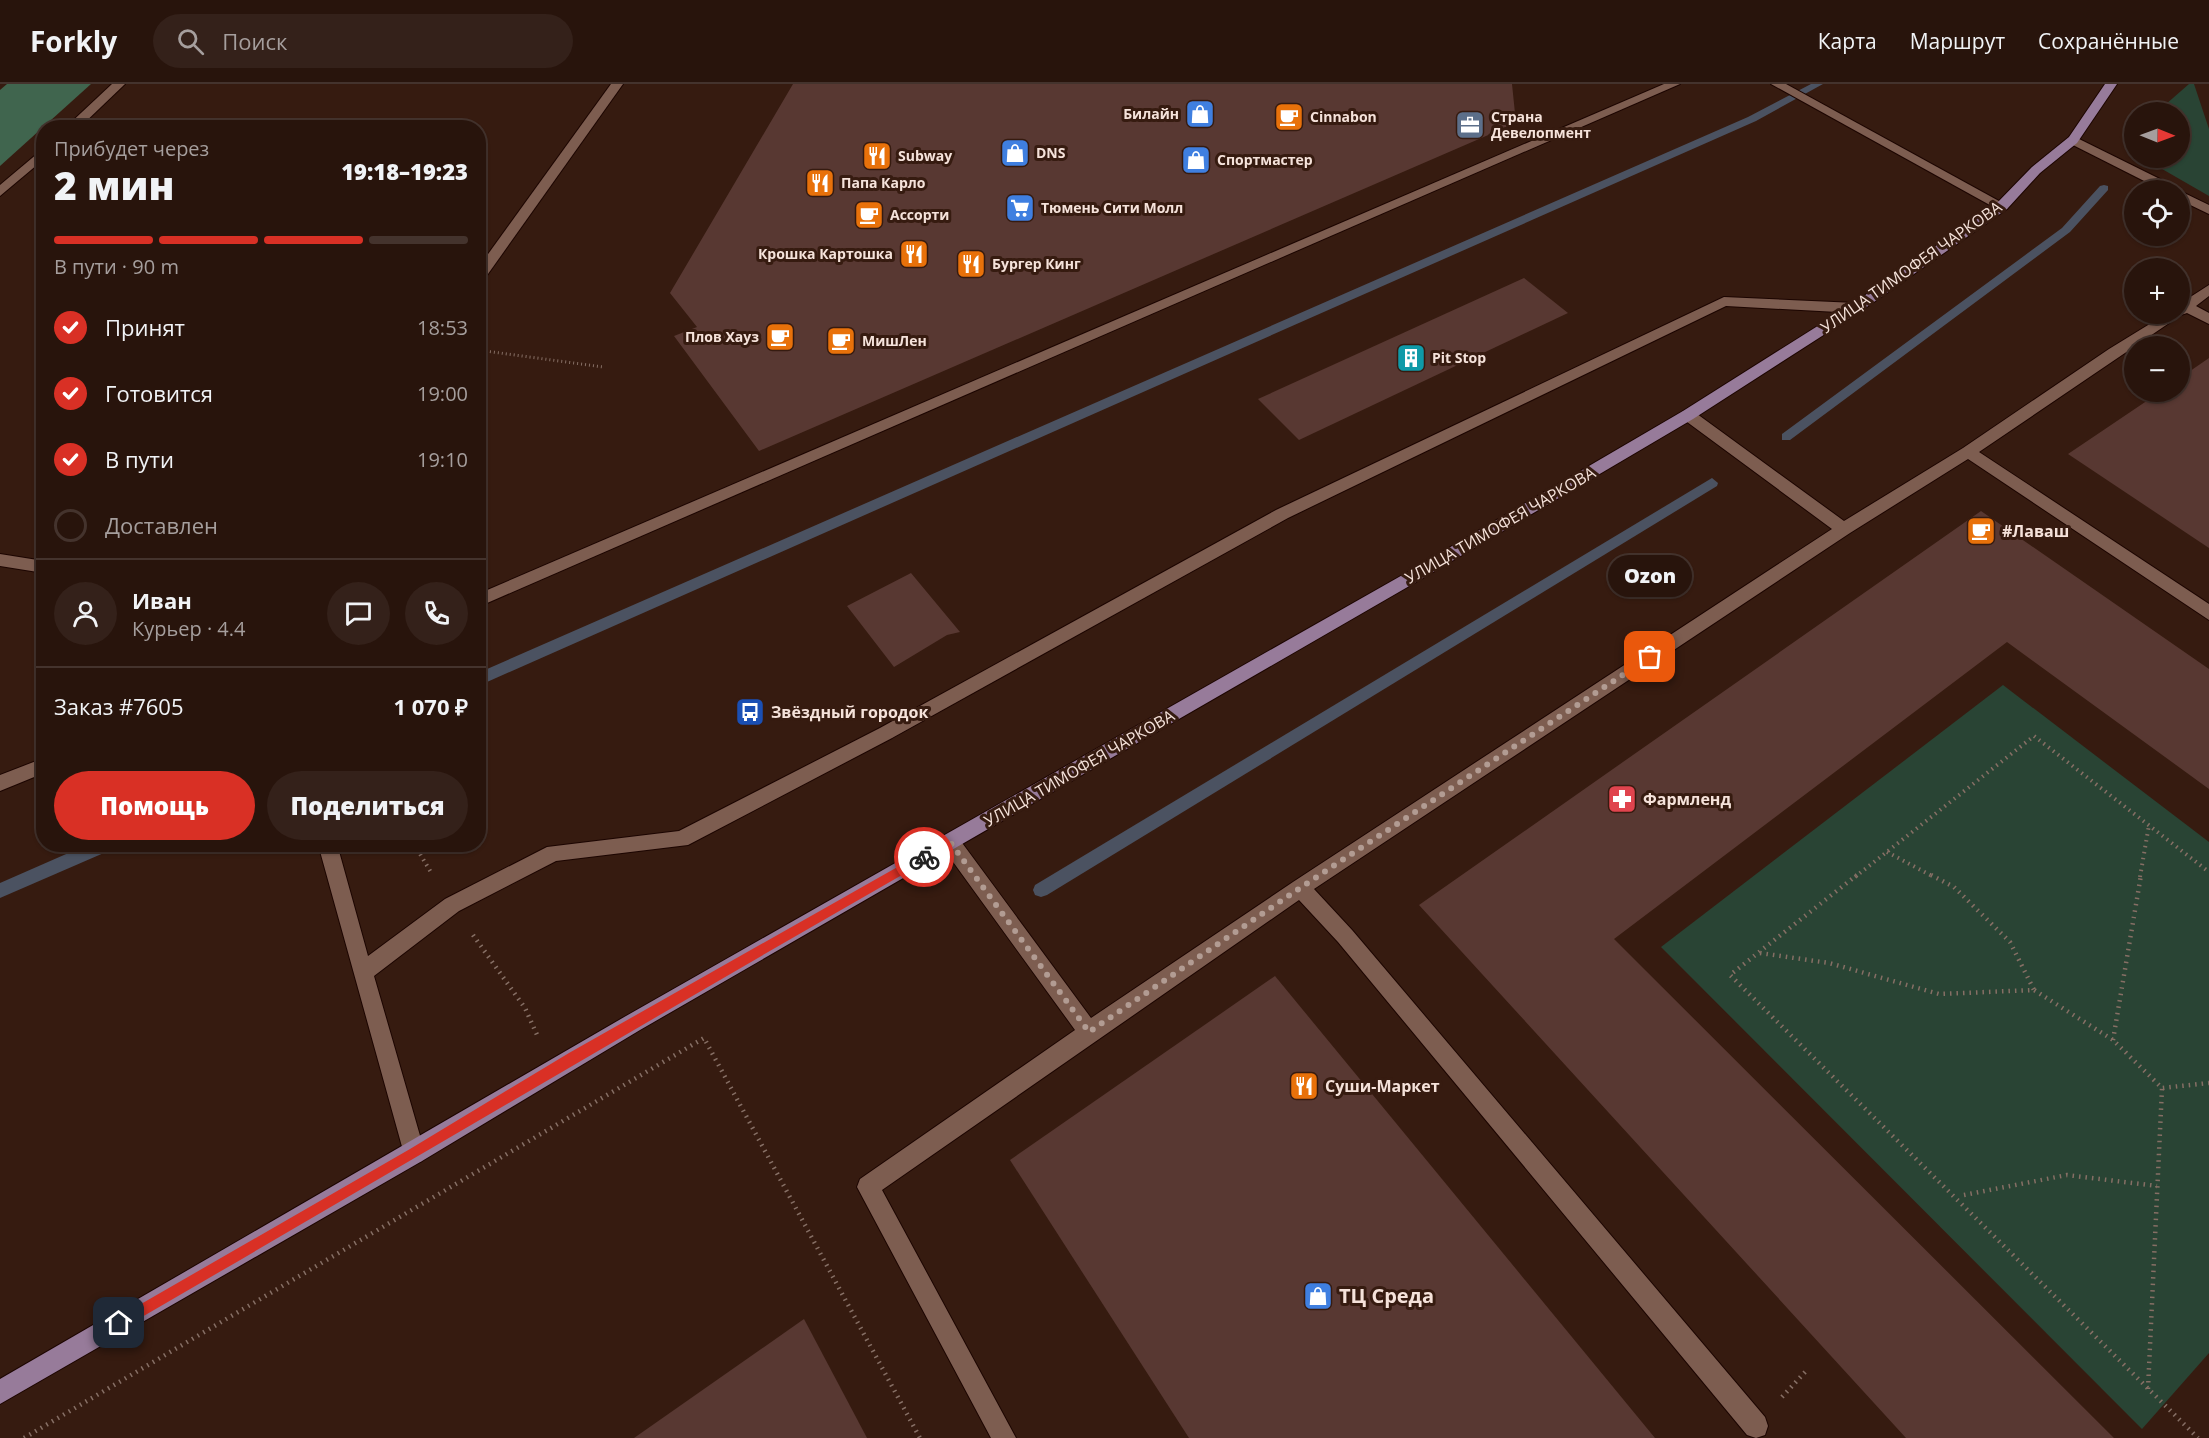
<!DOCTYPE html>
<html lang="ru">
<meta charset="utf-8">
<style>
:root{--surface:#28140c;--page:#34211a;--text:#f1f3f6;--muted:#a59e9d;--line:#44332d;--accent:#d93025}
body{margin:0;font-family:"Open Sans",sans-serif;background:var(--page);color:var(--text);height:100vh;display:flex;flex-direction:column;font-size:22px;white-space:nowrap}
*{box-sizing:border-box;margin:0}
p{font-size:20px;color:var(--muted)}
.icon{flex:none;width:33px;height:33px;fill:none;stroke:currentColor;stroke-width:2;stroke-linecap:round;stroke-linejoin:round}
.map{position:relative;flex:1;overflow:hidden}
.details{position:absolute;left:36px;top:36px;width:450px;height:732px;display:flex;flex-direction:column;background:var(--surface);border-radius:24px;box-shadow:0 2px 4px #0004,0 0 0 2px var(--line)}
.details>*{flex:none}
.needle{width:39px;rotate:91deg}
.fabs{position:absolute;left:2124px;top:18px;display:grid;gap:12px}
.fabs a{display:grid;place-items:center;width:66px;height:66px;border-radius:50%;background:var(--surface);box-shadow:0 2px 4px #0004,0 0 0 2px var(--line);font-size:30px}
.pin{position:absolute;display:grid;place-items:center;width:51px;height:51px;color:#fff;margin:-26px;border-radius:12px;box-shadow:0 3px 9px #0006}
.courier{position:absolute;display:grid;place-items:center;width:60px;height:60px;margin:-30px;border:4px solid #d93025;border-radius:50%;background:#fff;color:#222;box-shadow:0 2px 8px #0007}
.bubble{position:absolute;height:42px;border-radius:21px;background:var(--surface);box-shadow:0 2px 4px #0004,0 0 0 2px var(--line);font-size:20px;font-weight:800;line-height:42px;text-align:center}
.head em{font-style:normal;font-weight:800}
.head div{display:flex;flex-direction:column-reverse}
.head{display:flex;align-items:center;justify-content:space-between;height:102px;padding:0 18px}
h1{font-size:39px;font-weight:800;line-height:45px}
.bar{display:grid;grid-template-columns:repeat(4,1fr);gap:9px 6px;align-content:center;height:72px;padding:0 18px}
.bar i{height:8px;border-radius:4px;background:var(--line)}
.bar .current{background:var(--accent)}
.bar p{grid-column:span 4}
.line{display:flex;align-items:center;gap:15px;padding:0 18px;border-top:2px solid var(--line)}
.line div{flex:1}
.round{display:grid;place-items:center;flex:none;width:63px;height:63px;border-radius:32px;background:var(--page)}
ol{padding:0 18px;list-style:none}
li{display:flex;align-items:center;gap:18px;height:66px}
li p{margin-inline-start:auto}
li .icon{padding:6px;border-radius:50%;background:var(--accent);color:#fff;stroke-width:4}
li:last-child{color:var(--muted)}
li i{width:33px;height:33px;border:3px solid var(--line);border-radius:50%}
.action{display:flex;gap:12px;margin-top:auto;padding:12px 18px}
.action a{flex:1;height:69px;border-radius:36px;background:var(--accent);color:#fff;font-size:24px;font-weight:800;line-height:69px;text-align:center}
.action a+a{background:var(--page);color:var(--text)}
header{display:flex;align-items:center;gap:36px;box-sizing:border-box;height:84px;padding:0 30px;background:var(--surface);border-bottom:2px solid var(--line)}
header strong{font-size:28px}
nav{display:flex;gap:33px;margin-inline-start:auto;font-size:21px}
.search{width:420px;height:54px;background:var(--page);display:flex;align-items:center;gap:15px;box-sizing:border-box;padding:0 21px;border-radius:33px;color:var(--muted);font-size:22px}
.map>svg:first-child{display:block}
</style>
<header>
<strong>Forkly</strong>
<div class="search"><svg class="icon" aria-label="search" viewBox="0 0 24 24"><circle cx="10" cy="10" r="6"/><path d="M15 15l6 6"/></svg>Поиск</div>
<nav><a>Карта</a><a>Маршрут</a><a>Сохранённые</a></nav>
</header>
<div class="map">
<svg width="2209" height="1354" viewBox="0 0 2209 1354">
<rect width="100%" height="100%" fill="#361b10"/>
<g fill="#294434">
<path d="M2189,0H2194L2209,45V112L2143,74H2180V28H2157Z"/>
<path d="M2003,601L2209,758V1269L2142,1345L1661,863Z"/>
</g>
<path fill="#40654e" d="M7,0H91L0,82V6Z"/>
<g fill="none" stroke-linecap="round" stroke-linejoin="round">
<g fill="#4b5261" fill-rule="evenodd">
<path d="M1811,0H1823L1756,37L478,602V589L1748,33Z"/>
<path d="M2104,101L2108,102V106L2070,148L1790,356H1782V350L2062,144L2100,102Z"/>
<path d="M1712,394L1718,399L1717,402L1047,811L1041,813L1035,811L1033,806L1035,801Z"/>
<path d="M89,760H115L113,765L0,814V799Z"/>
</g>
</g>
<g fill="#583832">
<path d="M793,0H1512L1516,39L759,367L674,252L697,243L670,209Z"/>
<path d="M1524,194L1568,229L1299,356L1258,315Z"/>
<path d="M2209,274V464L2068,370L2160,308H2180V294Z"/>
<path d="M1981,427L2209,585V705L2007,558L1614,855L2114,1354H1906L1419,821Z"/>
<path d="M911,489L960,548L947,551L894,583L847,522Z"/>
<path d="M1275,892L1655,1354H1189L1010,1076Z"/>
<path d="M804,1235L867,1354H634Z"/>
</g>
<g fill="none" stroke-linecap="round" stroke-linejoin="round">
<g stroke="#1c0500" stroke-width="2">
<g id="minor">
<path d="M112,0H125L79,44H65Z"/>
<path d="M611,0H623L483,197L478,198V184Z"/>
<path d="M1664,0H1680L478,523V510Z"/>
<path d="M1771,0H1786L2008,122L2007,125H1997Z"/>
<path d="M2073,52L2176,103L2177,106H2162L2069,59V53Z"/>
<path d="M44,64V75L0,112V101Z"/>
<path d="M2180,107L2209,121V130L2180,116Z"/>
<path d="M2209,201V212L2196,222L2209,229V240L2187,229L2181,231L1979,368L2209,520V536L1968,375L1850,449L1314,805L1352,846L1765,1333L1768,1342L1765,1351L1756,1354L1747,1351L1338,858L1299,816L882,1106L1016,1354H991L857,1103L860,1095L1075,946L943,764L941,758L943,752L950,750L957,752L1091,934L1293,798L1832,445L1683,335L1681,331L1683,327H1693L1844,437L1963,364L2109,265L2166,230H2180L2181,219Z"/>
<path d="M1724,213L1856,219L1863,224L1856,229L1726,222L1288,434L892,654L688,761L556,777L459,827L374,892L425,1069L422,1077L414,1080L406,1077L318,760H337L368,872L445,815L547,763L679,747L880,644L1276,426Z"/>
<path d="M0,470L44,477V489L0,482Z"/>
<path d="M44,674V689L0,707V691Z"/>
</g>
</g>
<g stroke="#1c0500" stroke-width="2">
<path id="major" d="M2105,0H2117L2077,59L2040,89L2007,125L1861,227L1693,335L1418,497L640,946L422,1077L0,1320V1295L626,932L1406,489L1683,327L1851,221L1997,119L2032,83L2069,53Z"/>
</g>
<path stroke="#866f65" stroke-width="3" stroke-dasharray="1 3" stroke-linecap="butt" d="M478,266L603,283"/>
<g stroke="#866f65" stroke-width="4" stroke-dasharray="1.5 4.5" stroke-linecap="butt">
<path d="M414,760L432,790"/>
<path d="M1887,768L1934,793"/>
<path d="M1855,793L2034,652L2209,788"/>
<path d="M2140,793L2149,741"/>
</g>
<g stroke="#866f65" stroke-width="4.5" stroke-dasharray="1.5 5" stroke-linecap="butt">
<path d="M1857,791L1730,891L2198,1354"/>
<path d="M1931,791L1954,803L2010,858L2034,906"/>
<path d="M473,851L525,924L538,953"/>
<path d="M1760,869L1829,879L1939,910L2034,906L2113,956L2162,1004L2209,999"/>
<path d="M2113,956L2141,791"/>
<path d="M1964,1111L2067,1091L2157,1102"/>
<path d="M2148,1305L2162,1004"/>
<path d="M1782,1313L1806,1287"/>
<path d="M24,1354L704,954L920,1354"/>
</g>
<use href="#minor" fill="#7d5d50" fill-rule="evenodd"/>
<use href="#major" fill="#977b9a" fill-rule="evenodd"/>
</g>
<path fill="#d93025" d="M924,768L929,773L928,776C659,930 392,1088 123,1244H115V1235L410,1065L569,969Z"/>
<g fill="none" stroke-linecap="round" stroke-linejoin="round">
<path stroke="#b29c93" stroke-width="6" stroke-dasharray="0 10.8" d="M924,773L950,758L1089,948L1300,804L1650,573"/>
</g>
<defs>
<g id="shop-square" transform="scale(1.5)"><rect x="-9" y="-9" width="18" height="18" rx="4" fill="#3f7fe0" stroke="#361b10"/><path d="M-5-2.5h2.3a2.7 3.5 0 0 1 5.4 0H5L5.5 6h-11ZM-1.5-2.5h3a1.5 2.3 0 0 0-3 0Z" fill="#fff"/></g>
<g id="cafe-square" transform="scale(1.5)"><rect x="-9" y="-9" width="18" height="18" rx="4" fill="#e8710a" stroke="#361b10"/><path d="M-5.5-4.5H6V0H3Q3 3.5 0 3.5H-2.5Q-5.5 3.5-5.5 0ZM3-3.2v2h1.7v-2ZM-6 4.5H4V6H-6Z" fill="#fff"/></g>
<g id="office-square" transform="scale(1.5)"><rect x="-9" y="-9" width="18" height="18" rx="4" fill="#5c6f8a" stroke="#361b10"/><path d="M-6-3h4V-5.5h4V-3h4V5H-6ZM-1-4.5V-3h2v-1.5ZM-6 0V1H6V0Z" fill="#fff"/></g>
<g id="restaurant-square" transform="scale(1.5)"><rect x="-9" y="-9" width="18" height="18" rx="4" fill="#e8710a" stroke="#361b10"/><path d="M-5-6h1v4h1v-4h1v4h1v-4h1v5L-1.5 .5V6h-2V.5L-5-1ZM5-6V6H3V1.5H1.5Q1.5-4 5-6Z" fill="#fff"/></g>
<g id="supermarket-square" transform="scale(1.5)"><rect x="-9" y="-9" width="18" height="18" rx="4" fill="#3f7fe0" stroke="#361b10"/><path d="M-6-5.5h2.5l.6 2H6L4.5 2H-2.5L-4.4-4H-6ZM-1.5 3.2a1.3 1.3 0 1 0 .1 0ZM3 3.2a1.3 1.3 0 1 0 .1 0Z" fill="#fff"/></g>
<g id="building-square" transform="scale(1.5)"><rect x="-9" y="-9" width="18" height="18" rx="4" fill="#0f9aa8" stroke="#361b10"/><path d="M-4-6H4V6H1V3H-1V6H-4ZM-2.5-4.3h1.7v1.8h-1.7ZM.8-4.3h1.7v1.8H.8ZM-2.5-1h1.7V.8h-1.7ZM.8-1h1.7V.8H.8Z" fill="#fff"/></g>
<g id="bus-square" transform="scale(1.5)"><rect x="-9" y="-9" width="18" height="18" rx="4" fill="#1a4fb4" stroke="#361b10"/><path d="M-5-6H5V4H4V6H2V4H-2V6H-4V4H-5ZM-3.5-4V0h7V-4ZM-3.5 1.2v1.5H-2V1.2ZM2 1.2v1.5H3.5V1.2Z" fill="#fff"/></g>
<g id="pharmacy-square" transform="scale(1.5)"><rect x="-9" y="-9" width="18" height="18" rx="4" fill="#e0444e" stroke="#361b10"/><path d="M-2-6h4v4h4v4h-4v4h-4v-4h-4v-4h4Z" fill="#fff"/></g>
</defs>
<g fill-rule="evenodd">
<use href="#shop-square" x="1200" y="30"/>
<use href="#cafe-square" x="1289" y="33"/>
<use href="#office-square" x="1470" y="41"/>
<use href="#shop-square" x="1015" y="69"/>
<use href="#restaurant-square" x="877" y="72"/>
<use href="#shop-square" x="1196" y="76"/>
<use href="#restaurant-square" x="820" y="99"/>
<use href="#supermarket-square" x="1020" y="124"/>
<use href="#cafe-square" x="869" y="131"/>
<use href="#restaurant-square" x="914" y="170"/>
<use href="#restaurant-square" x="971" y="180"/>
<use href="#cafe-square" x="780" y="253"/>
<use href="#cafe-square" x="841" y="257"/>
<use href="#building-square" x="1411" y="274"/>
<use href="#cafe-square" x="1981" y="447"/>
<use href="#bus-square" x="750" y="628"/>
<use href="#pharmacy-square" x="1622" y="715"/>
<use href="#restaurant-square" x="1304" y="1002"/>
<use href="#shop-square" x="1318" y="1212"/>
</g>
<g text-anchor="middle" stroke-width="6" stroke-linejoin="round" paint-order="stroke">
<g font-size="14" font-weight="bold" fill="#f5e2da" stroke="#361b10" text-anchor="start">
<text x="1179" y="35" text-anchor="end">Билайн</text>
<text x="1310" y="38">Cinnabon</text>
<text x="1491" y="38">Страна<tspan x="1491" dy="16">Девелопмент</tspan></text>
<text x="1036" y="74">DNS</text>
<text x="898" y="77">Subway</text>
<text x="1217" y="81">Спортмастер</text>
<text x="841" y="104">Папа Карло</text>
<text x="1041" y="129">Тюмень Сити Молл</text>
<text x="890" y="136">Ассорти</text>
<text x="893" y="175" text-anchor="end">Крошка Картошка</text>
<text x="992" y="185">Бургер Кинг</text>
<text x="759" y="258" text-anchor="end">Плов Хауз</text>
<text x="862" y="262">МишЛен</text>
<text x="1432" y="279">Pit Stop</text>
</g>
<g font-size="16" fill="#f5e2da" stroke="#361b10">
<text transform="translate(1911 183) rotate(-35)" y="6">УЛИЦА ТИМОФЕЯ ЧАРКОВА</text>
<text transform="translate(1500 441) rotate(-30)" y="6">УЛИЦА ТИМОФЕЯ ЧАРКОВА</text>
<text transform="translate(1079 684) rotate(-30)" y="6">УЛИЦА ТИМОФЕЯ ЧАРКОВА</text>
</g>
<g font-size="16" font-weight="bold" fill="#f5e2da" stroke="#361b10" text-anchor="start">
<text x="2002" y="453">#Лаваш</text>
<text x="771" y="634">Звёздный городок</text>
<text x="1643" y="721">Фармленд</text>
<text x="1325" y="1008">Суши-Маркет</text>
</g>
<g font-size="20" font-weight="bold" fill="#f5e2da" stroke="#361b10" text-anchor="start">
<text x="1339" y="1219">ТЦ Среда</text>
</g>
</g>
</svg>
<div class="fabs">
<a><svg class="needle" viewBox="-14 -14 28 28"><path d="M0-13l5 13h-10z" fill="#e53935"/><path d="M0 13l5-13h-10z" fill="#a59e9d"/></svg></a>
<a><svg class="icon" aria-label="locate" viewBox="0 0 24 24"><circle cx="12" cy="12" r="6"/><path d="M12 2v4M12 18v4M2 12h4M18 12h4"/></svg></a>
<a>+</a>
<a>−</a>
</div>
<div class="pin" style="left:1650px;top:573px;background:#ea580c"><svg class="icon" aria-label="bag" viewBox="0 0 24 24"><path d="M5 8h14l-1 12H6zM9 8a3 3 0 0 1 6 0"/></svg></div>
<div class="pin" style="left:119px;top:1239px;background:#1f2937"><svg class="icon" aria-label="home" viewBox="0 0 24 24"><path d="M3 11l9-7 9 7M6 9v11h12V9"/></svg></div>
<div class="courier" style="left:924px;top:773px"><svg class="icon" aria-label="bike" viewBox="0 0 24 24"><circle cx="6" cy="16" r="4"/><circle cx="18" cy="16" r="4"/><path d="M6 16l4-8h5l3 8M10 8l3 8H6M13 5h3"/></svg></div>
<div class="bubble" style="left:1608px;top:471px;width:84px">Ozon</div>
<section class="details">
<div class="head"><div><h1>2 мин</h1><p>Прибудет через</p></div><em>19:18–19:23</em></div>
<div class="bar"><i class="current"></i><i class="current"></i><i class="current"></i><i></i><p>В пути · 90 m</p></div>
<ol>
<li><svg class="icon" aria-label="check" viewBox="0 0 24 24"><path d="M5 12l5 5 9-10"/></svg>Принят<p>18:53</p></li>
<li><svg class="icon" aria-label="check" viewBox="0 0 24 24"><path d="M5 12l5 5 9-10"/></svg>Готовится<p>19:00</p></li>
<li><svg class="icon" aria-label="check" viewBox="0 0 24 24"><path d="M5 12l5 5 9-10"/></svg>В пути<p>19:10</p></li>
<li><i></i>Доставлен</li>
</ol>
<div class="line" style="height:108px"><a class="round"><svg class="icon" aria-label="person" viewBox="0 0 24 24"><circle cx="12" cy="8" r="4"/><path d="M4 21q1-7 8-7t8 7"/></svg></a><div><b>Иван</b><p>Курьер · 4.4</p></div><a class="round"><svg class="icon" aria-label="chat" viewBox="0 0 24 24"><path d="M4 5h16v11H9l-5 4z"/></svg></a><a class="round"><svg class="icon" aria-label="phone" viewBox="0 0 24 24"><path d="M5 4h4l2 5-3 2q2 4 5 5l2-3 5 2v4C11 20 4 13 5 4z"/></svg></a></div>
<div class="line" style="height:78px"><div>Заказ #7605</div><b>1 070 ₽</b></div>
<div class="action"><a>Помощь</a><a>Поделиться</a></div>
</section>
</div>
